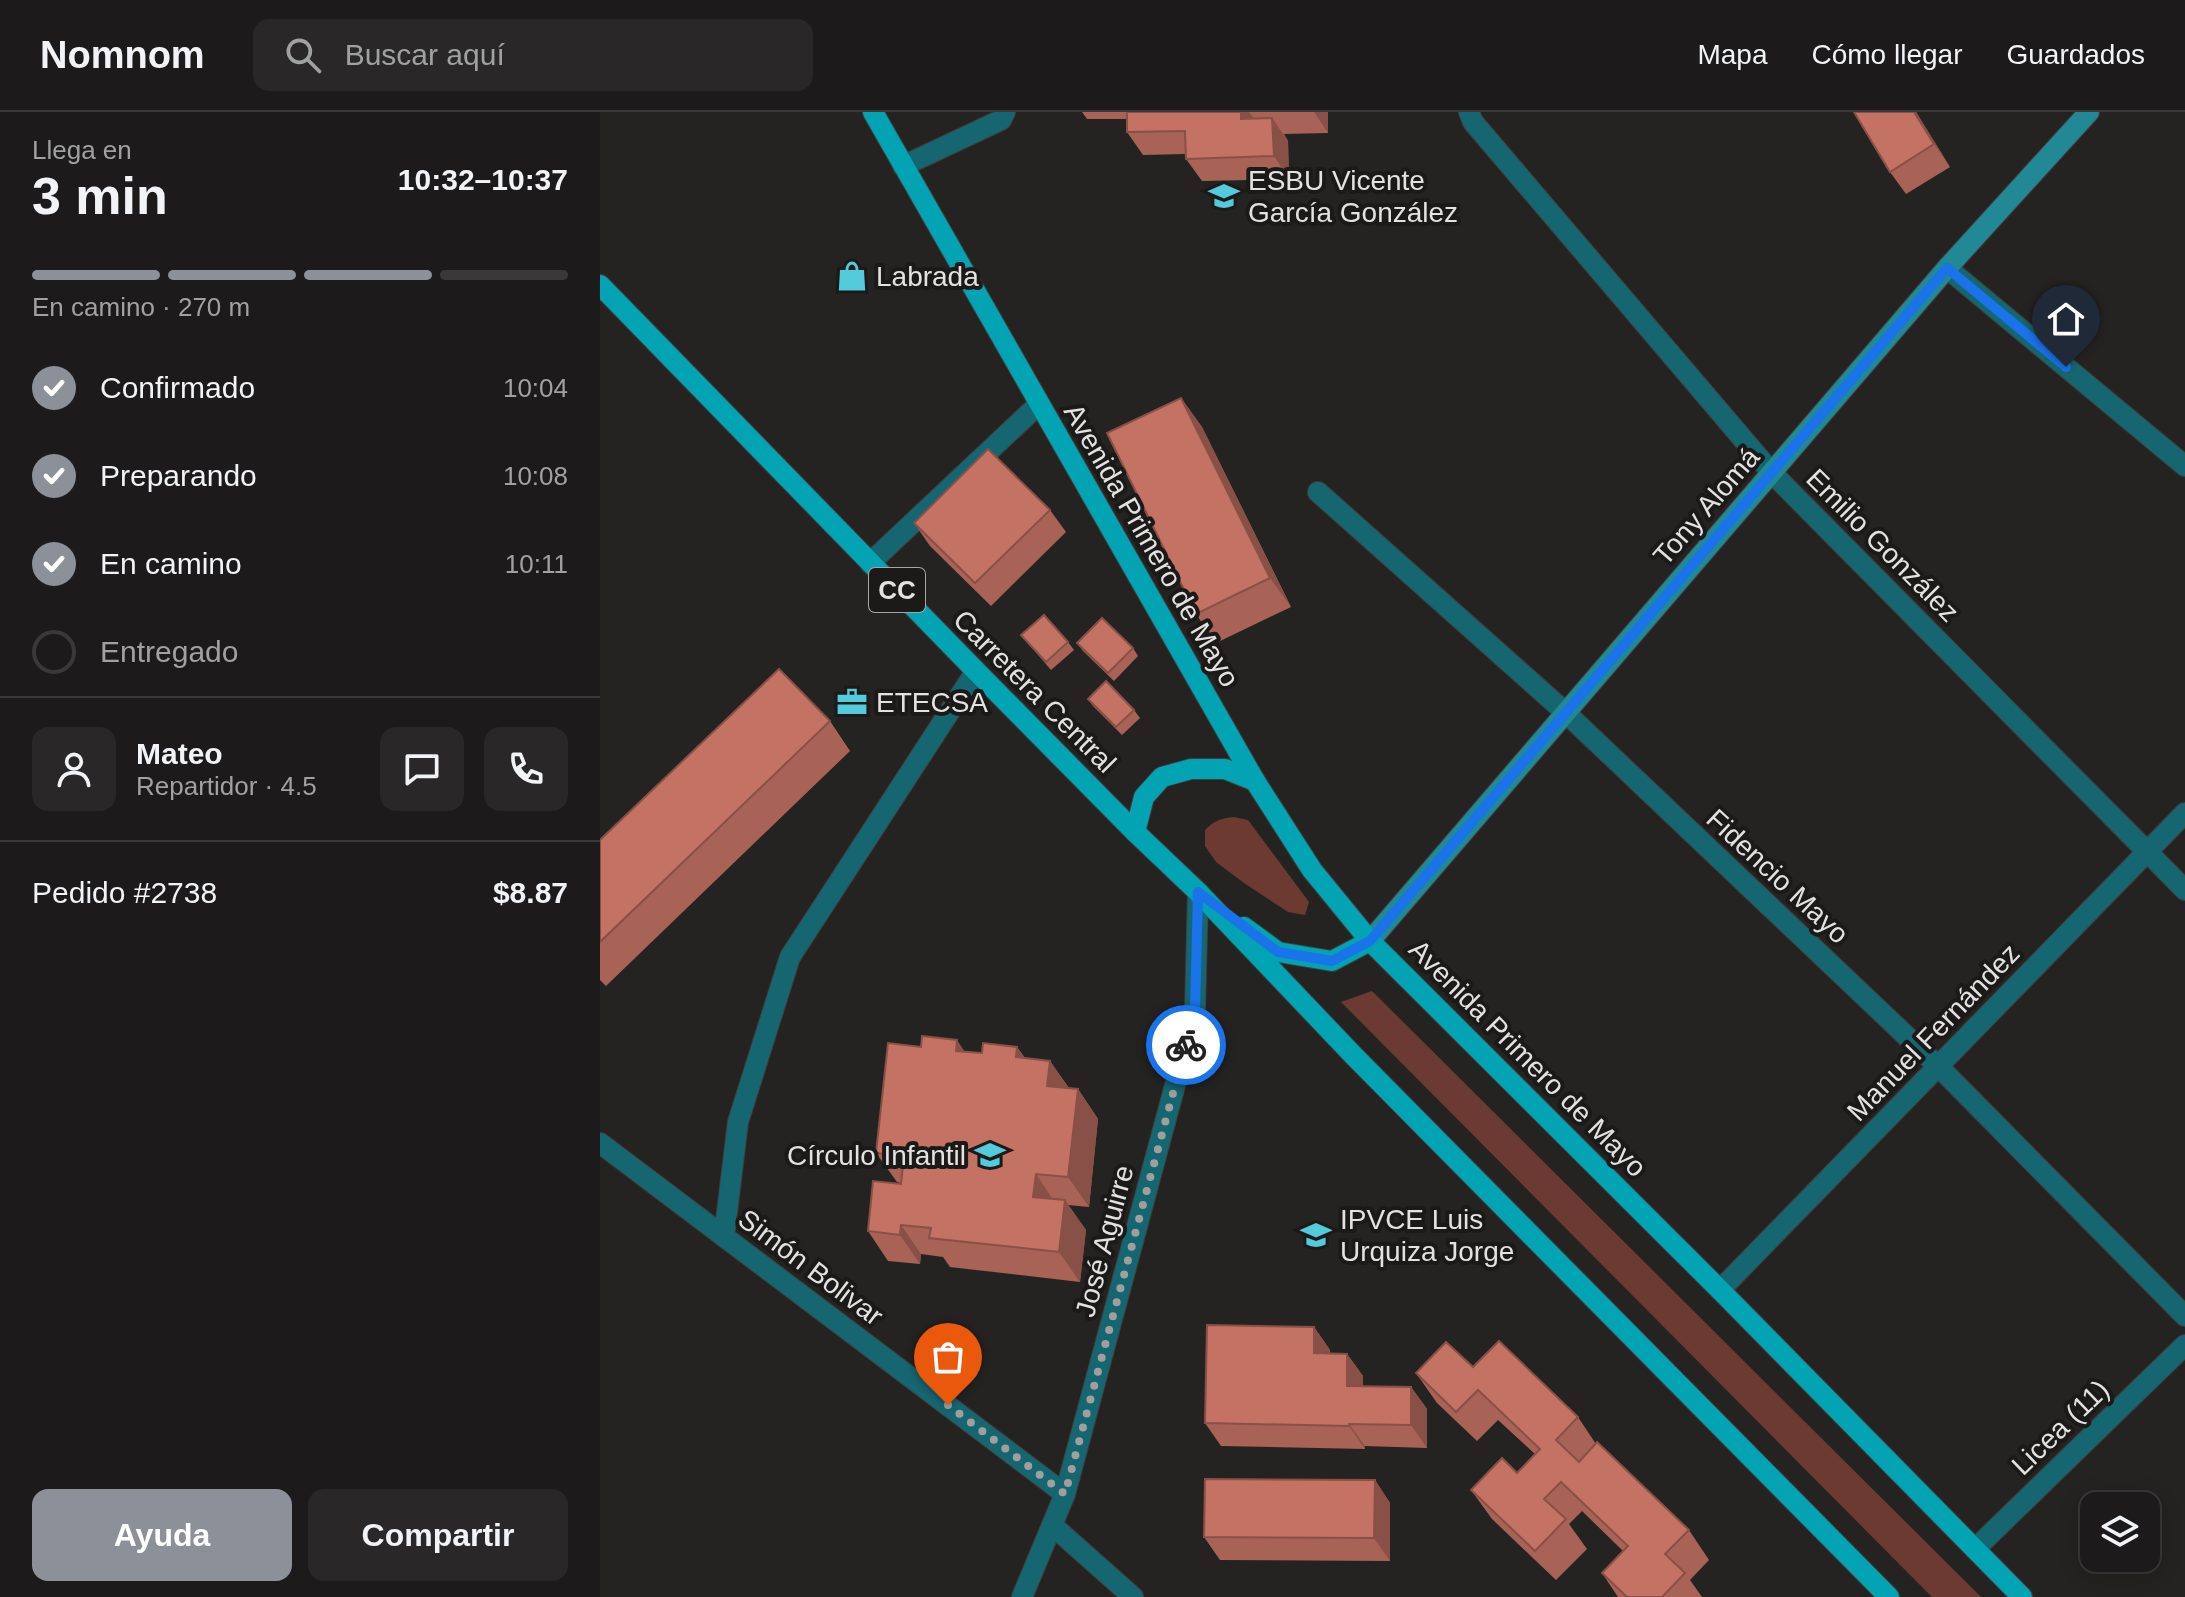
<!DOCTYPE html>
<html lang="es">
<meta charset="utf-8">
<style>
:root{--surface:#1c1a1a;--page:#292727;--text:#f1f3f6;--muted:#a0a1a2;--line:#3a3839;--accent:#8c9099}
body{margin:0;font-family:Arial,sans-serif;background:var(--page);color:var(--text);height:100vh;display:flex;flex-direction:column;font-size:30px;white-space:nowrap}
*{box-sizing:border-box;margin:0}
p{font-size:26px;color:var(--muted)}
.icon{flex:none;width:44px;height:44px;fill:none;stroke:currentColor;stroke-width:2;stroke-linecap:round;stroke-linejoin:round}
.map{position:relative;flex:1;overflow:hidden}
.drawer{display:flex;flex-direction:column;background:var(--surface);width:600px}
.drawer>*{flex:none}
.buttons{position:absolute;left:1480px;top:1380px;display:grid;gap:16px}
.buttons a{display:grid;place-items:center;width:80px;height:80px;border-radius:16px;background:var(--surface);box-shadow:0 4px 20px #0003,0 0 0 2px var(--line);font-size:40px}
.pin{position:absolute;display:grid;place-items:center;width:68px;height:68px;color:#fff;margin:-82px -34px;border-radius:50% 50% 50% 0;rotate:-45deg;box-shadow:0 0 8px #0007}
.pin .icon{rotate:45deg}
.courier{position:absolute;display:grid;place-items:center;width:80px;height:80px;margin:-40px;border:6px solid #1a73e8;border-radius:50%;background:#fff;color:#222;box-shadow:0 2px 10px #0007}
.head em{font-style:normal;font-weight:600}
.head div{display:flex;flex-direction:column-reverse}
.head{display:flex;align-items:center;justify-content:space-between;height:136px;padding:0 32px}
h1{font-size:52px;font-weight:600;line-height:60px}
.bar{display:grid;grid-template-columns:repeat(4,1fr);gap:12px 8px;align-content:center;height:96px;padding:0 32px}
.bar i{height:10px;border-radius:6px;background:var(--line)}
.bar .active{background:var(--accent)}
.bar p{grid-column:span 4}
.line{display:flex;align-items:center;gap:20px;padding:0 32px;border-top:2px solid var(--line)}
.line div{flex:1}
.round{display:grid;place-items:center;flex:none;width:84px;height:84px;border-radius:16px;background:var(--page)}
ol{padding:0 32px;list-style:none}
li{display:flex;align-items:center;gap:24px;height:88px}
li p{margin-inline-start:auto}
li .icon{padding:8px;border-radius:50%;background:var(--accent);color:#fff;stroke-width:4}
li:last-child{color:var(--muted)}
li i{width:44px;height:44px;border:4px solid var(--line);border-radius:50%}
.button{display:flex;gap:16px;margin-top:auto;padding:16px 32px}
.button a{flex:1;height:92px;border-radius:16px;background:var(--accent);color:#fff;font-size:32px;font-weight:600;line-height:92px;text-align:center}
.button a+a{background:var(--page);color:var(--text)}
header{display:flex;align-items:center;gap:48px;box-sizing:border-box;height:112px;padding:0 40px;background:var(--surface);border-bottom:2px solid var(--line)}
header strong{font-size:38px}
nav{display:flex;gap:44px;margin-inline-start:auto;font-size:28px}
.search{width:560px;height:72px;background:var(--page);display:flex;align-items:center;gap:20px;box-sizing:border-box;padding:0 28px;border-radius:16px;color:var(--muted);font-size:30px}
main{display:flex;flex:1;min-height:0}
.map>svg:first-child{display:block}
</style>
<header>
<strong>Nomnom</strong>
<div class="search"><svg class="icon" aria-label="search" viewBox="0 0 24 24"><circle cx="10" cy="10" r="6"/><path d="M15 15l6 6"/></svg>Buscar aquí</div>
<nav><a>Mapa</a><a>Cómo llegar</a><a>Guardados</a></nav>
</header>
<main>
<section class="drawer">
<div class="head"><div><h1>3 min</h1><p>Llega en</p></div><em>10:32–10:37</em></div>
<div class="bar"><i class="active"></i><i class="active"></i><i class="active"></i><i></i><p>En camino · 270 m</p></div>
<ol>
<li><svg class="icon" aria-label="check" viewBox="0 0 24 24"><path d="M5 12l5 5 9-10"/></svg>Confirmado<p>10:04</p></li>
<li><svg class="icon" aria-label="check" viewBox="0 0 24 24"><path d="M5 12l5 5 9-10"/></svg>Preparando<p>10:08</p></li>
<li><svg class="icon" aria-label="check" viewBox="0 0 24 24"><path d="M5 12l5 5 9-10"/></svg>En camino<p>10:11</p></li>
<li><i></i>Entregado</li>
</ol>
<div class="line" style="height:144px"><a class="round"><svg class="icon" aria-label="person" viewBox="0 0 24 24"><circle cx="12" cy="8" r="4"/><path d="M4 21q1-7 8-7t8 7"/></svg></a><div><b>Mateo</b><p>Repartidor · 4.5</p></div><a class="round"><svg class="icon" aria-label="chat" viewBox="0 0 24 24"><path d="M4 5h16v11H9l-5 4z"/></svg></a><a class="round"><svg class="icon" aria-label="phone" viewBox="0 0 24 24"><path d="M5 4h4l2 5-3 2q2 4 5 5l2-3 5 2v4C11 20 4 13 5 4z"/></svg></a></div>
<div class="line" style="height:104px"><div>Pedido #2738</div><b>$8.87</b></div>
<div class="button"><a>Ayuda</a><a>Compartir</a></div>
</section>
<div class="map">
<svg width="1585" height="1485" viewBox="0 0 1585 1485">
<rect width="100%" height="100%" fill="#252322"/>
<g fill="#6c3a31">
<path d="M634,705L648,708L709,790L705,803L688,800L644,771L616,750L605,734V718C614,709 621,706 634,705Z"/>
<path d="M772,879L1361,1465L1381,1485H1332L741,890Z"/>
</g>
<g fill="none" stroke-linecap="round" stroke-linejoin="round">
<g stroke="#403e3d" stroke-width="22">
<g id="lane">
<path d="M303,54L401,8L405,0"/>
<path d="M270,451L439,292"/>
</g>
</g>
<g stroke="#403e3d" stroke-width="22">
<g id="street">
<path d="M869,0L873,10L1172,361L1585,778"/>
<path d="M1347,156L1585,354"/>
<path d="M718,380L966,601L1339,955L1585,1204"/>
<path d="M0,1031L465,1382"/>
<path d="M124,1125L138,1010L190,845L376,559"/>
<path d="M1120,1178L1585,701"/>
<path d="M452,1413L533,1485"/>
<path d="M1375,1437L1585,1233"/>
<path d="M422,1485L465,1382L595,899L598,780"/>
</g>
</g>
<g stroke="#403e3d" stroke-width="22">
<path id="secondary" d="M770,829L1347,156L1489,0"/>
</g>
<g stroke="#403e3d" stroke-width="22">
<g id="primary">
<path d="M273,0L655,669L712,758L770,829L1120,1178L1422,1485"/>
<path d="M0,173L376,559L535,720L598,780L754,944L1289,1485"/>
<path d="M535,720L544,685L562,665L591,657H625L655,669"/>
<path d="M644,815L678,840L732,849L770,829"/>
</g>
</g>
<use href="#lane" stroke="#156670" stroke-width="20"/>
<use href="#street" stroke="#156670" stroke-width="20"/>
<use href="#secondary" stroke="#228895" stroke-width="20"/>
<use href="#primary" stroke="#02a4b4" stroke-width="20"/>
</g>
<g fill="#a86256">
<path d="M482,0H728V21L684,22L688,29L689,67L602,69L586,47V42L543,43L527,20V7H487Z"/>
<path d="M1316,0L1350,55L1306,82L1290,60Z"/>
<path d="M581,286L602,315L691,495L616,531L596,502Z"/>
<path d="M450,398L466,420L391,494L330,434L314,411Z"/>
<path d="M421,523L468,530L474,538L451,558Z"/>
<path d="M477,531L533,536L538,544L514,569L483,539Z"/>
<path d="M488,587L534,598L540,606L522,623L493,594Z"/>
<path d="M230,609L250,639L6,874L0,868V728Z"/>
<path d="M417,935L425,946L450,949L469,976L478,977L498,1007L489,1095L468,1093L486,1118L480,1170L350,1155L343,1145L321,1142L320,1152L288,1149L268,1119L301,1071L297,1070L276,1041L365,940L382,941Z"/>
<path d="M714,1215L730,1238V1241L747,1242L763,1264V1274L811,1275L827,1297V1336L765,1334V1337L621,1334L605,1311Z"/>
<path d="M873,1255L978,1305L996,1332L1089,1418L1109,1448L1090,1468L1102,1485H1018L1002,1461L1023,1439L982,1399L969,1412L987,1437L956,1468L892,1407L871,1378L917,1361L935,1342L898,1308L877,1329L837,1291L816,1261Z"/>
<path d="M775,1368L790,1391V1449L620,1448L604,1425Z"/>
</g>
<g fill="#885046">
<path d="M641,0H649L657,11L641,7Z"/>
<path d="M714,0H728V21Z"/>
<path d="M1314,0H1316L1350,55L1334,32Z"/>
<path d="M672,6L688,29L689,67L674,44Z"/>
<path d="M581,286L602,315L691,495L670,466Z"/>
<path d="M357,928L377,958L356,939Z"/>
<path d="M417,935L437,964L416,945Z"/>
<path d="M450,949L470,979L447,974Z"/>
<path d="M478,977L498,1007L489,1095L468,1065Z"/>
<path d="M436,1062L456,1092L433,1085Z"/>
<path d="M465,1088L486,1118L480,1170L459,1140Z"/>
<path d="M301,1113L321,1142L320,1152L300,1123Z"/>
<path d="M714,1215L730,1238V1264L714,1241Z"/>
<path d="M747,1242L763,1264V1296L747,1274Z"/>
<path d="M811,1275L827,1297V1336L811,1313Z"/>
<path d="M749,1312L765,1334V1337L749,1314Z"/>
<path d="M775,1368L790,1391V1449L774,1426Z"/>
</g>
<g fill="#c37264" stroke="#885046" stroke-width="2">
<path d="M527,0H641V7L672,6L674,44L586,47L585,19L527,20Z"/>
<path d="M1254,0H1314L1334,32L1290,60Z"/>
<path d="M581,286L670,466L596,502L507,321Z"/>
<path d="M388,337L450,398L375,471L314,411Z"/>
<path d="M444,503L468,530L446,550L421,523Z"/>
<path d="M502,506L533,536L508,561L477,531Z"/>
<path d="M179,557L230,609L0,830V728Z"/>
<path d="M506,569L534,598L516,615L488,587Z"/>
<path d="M322,924L357,928L356,939L382,941L383,931L417,935L416,945L450,949L447,974L478,977L468,1065L436,1062L433,1085L465,1088L459,1140L329,1126L331,1116L301,1113L300,1123L268,1119L273,1069L301,1072L304,1044L276,1041L288,931L321,935Z"/>
<path d="M607,1213L714,1215V1241L747,1242V1274L811,1275V1313L749,1312V1314L605,1311Z"/>
<path d="M899,1229L978,1305L956,1328L979,1350L997,1330L1089,1418L1065,1442L1085,1461L1062,1485H1027L1002,1461L1028,1434L961,1370L944,1387L966,1407L935,1439L871,1378L902,1346L917,1361L940,1337L878,1278L856,1300L816,1261L846,1230L873,1255Z"/>
<path d="M605,1367L775,1368L774,1426L604,1425Z"/>
</g>
<g fill="none" stroke-linecap="round" stroke-linejoin="round">
<path stroke="#a09e9e" stroke-width="8" stroke-dasharray="0 14.4" d="M348,1293L465,1382L586,933"/>
<path stroke="#1a73e8" stroke-width="10" d="M586,933L595,899L598,780L678,840L732,849L770,829L1347,156L1466,255"/>
</g>
<defs>
<g id="school-bare" transform="scale(2.4)"><path d="M0-5L7-2L0 1L-7-2ZM-4 1L0 2.5L4 1V4Q0 6-4 4Z" fill="#53cbdb" stroke="#1c1919" stroke-width="2.5" paint-order="stroke"/></g>
<g id="shop-bare" transform="scale(2.4)"><path d="M-5-2.5h2.3a2.7 3.5 0 0 1 5.4 0H5L5.5 6h-11ZM-1.5-2.5h3a1.5 2.3 0 0 0-3 0Z" fill="#53cbdb" stroke="#1c1919" stroke-width="2.5" paint-order="stroke"/></g>
<g id="office-bare" transform="scale(2.4)"><path d="M-6-3h4V-5.5h4V-3h4V5H-6ZM-1-4.5V-3h2v-1.5ZM-6 0V1H6V0Z" fill="#53cbdb" stroke="#1c1919" stroke-width="2.5" paint-order="stroke"/></g>
</defs>
<g fill-rule="evenodd">
<use href="#school-bare" x="624" y="84"/>
<use href="#shop-bare" x="252" y="164"/>
<use href="#office-bare" x="252" y="590"/>
<use href="#school-bare" x="390" y="1043"/>
<use href="#school-bare" x="716" y="1123"/>
</g>
<g text-anchor="middle" stroke-width="8" stroke-linejoin="round" paint-order="stroke">
<rect fill="#1c1919" stroke="#a7a5a5" stroke-width="2" x="269" y="456" width="56" height="44" rx="6"/>
<g font-size="26" font-weight="bold" fill="#e3e1e1">
<text x="297" y="487">CC</text>
</g>
<g font-size="28" fill="#e3e1e1" stroke="#1c1919" text-anchor="start">
<text x="648" y="78">ESBU Vicente<tspan x="648" dy="32">García González</tspan></text>
<text x="276" y="174">Labrada</text>
<text x="276" y="600">ETECSA</text>
<text x="366" y="1053" text-anchor="end">Círculo Infantil</text>
<text x="740" y="1117">IPVCE Luis<tspan x="740" dy="32">Urquiza Jorge</tspan></text>
</g>
<g font-size="28" fill="#e3e1e1" stroke="#1c1919">
<text transform="translate(1106 394) rotate(-49)" y="10">Tony Alomá</text>
<text transform="translate(552 433) rotate(60)" y="10">Avenida Primero de Mayo</text>
<text transform="translate(1283 433) rotate(45)" y="10">Emilio González</text>
<text transform="translate(435 579) rotate(45)" y="10">Carretera Central</text>
<text transform="translate(1178 764) rotate(43)" y="10">Fidencio Mayo</text>
<text transform="translate(1333 920) rotate(-46)" y="10">Manuel Fernández</text>
<text transform="translate(928 946) rotate(45)" y="10">Avenida Primero de Mayo</text>
<text transform="translate(504 1129) rotate(-75)" y="10">José Aguirre</text>
<text transform="translate(211 1155) rotate(37)" y="10">Simón Bolivar</text>
<text transform="translate(1460 1315) rotate(-44)" y="10">Licea (11)</text>
</g>
</g>
</svg>
<div class="buttons">
<a><svg class="icon" aria-label="layers" viewBox="0 0 24 24"><path d="M12 4l9 5-9 5-9-5zM3 14l9 5 9-5"/></svg></a>
</div>
<div class="pin" style="left:348px;top:1293px;background:#ea580c"><svg class="icon" aria-label="bag" viewBox="0 0 24 24"><path d="M5 8h14l-1 12H6zM9 8a3 3 0 0 1 6 0"/></svg></div>
<div class="pin" style="left:1466px;top:255px;background:#1f2937"><svg class="icon" aria-label="home" viewBox="0 0 24 24"><path d="M3 11l9-7 9 7M6 9v11h12V9"/></svg></div>
<div class="courier" style="left:586px;top:933px"><svg class="icon" aria-label="bike" viewBox="0 0 24 24"><circle cx="6" cy="16" r="4"/><circle cx="18" cy="16" r="4"/><path d="M6 16l4-8h5l3 8M10 8l3 8H6M13 5h3"/></svg></div>
</div>
</main>
